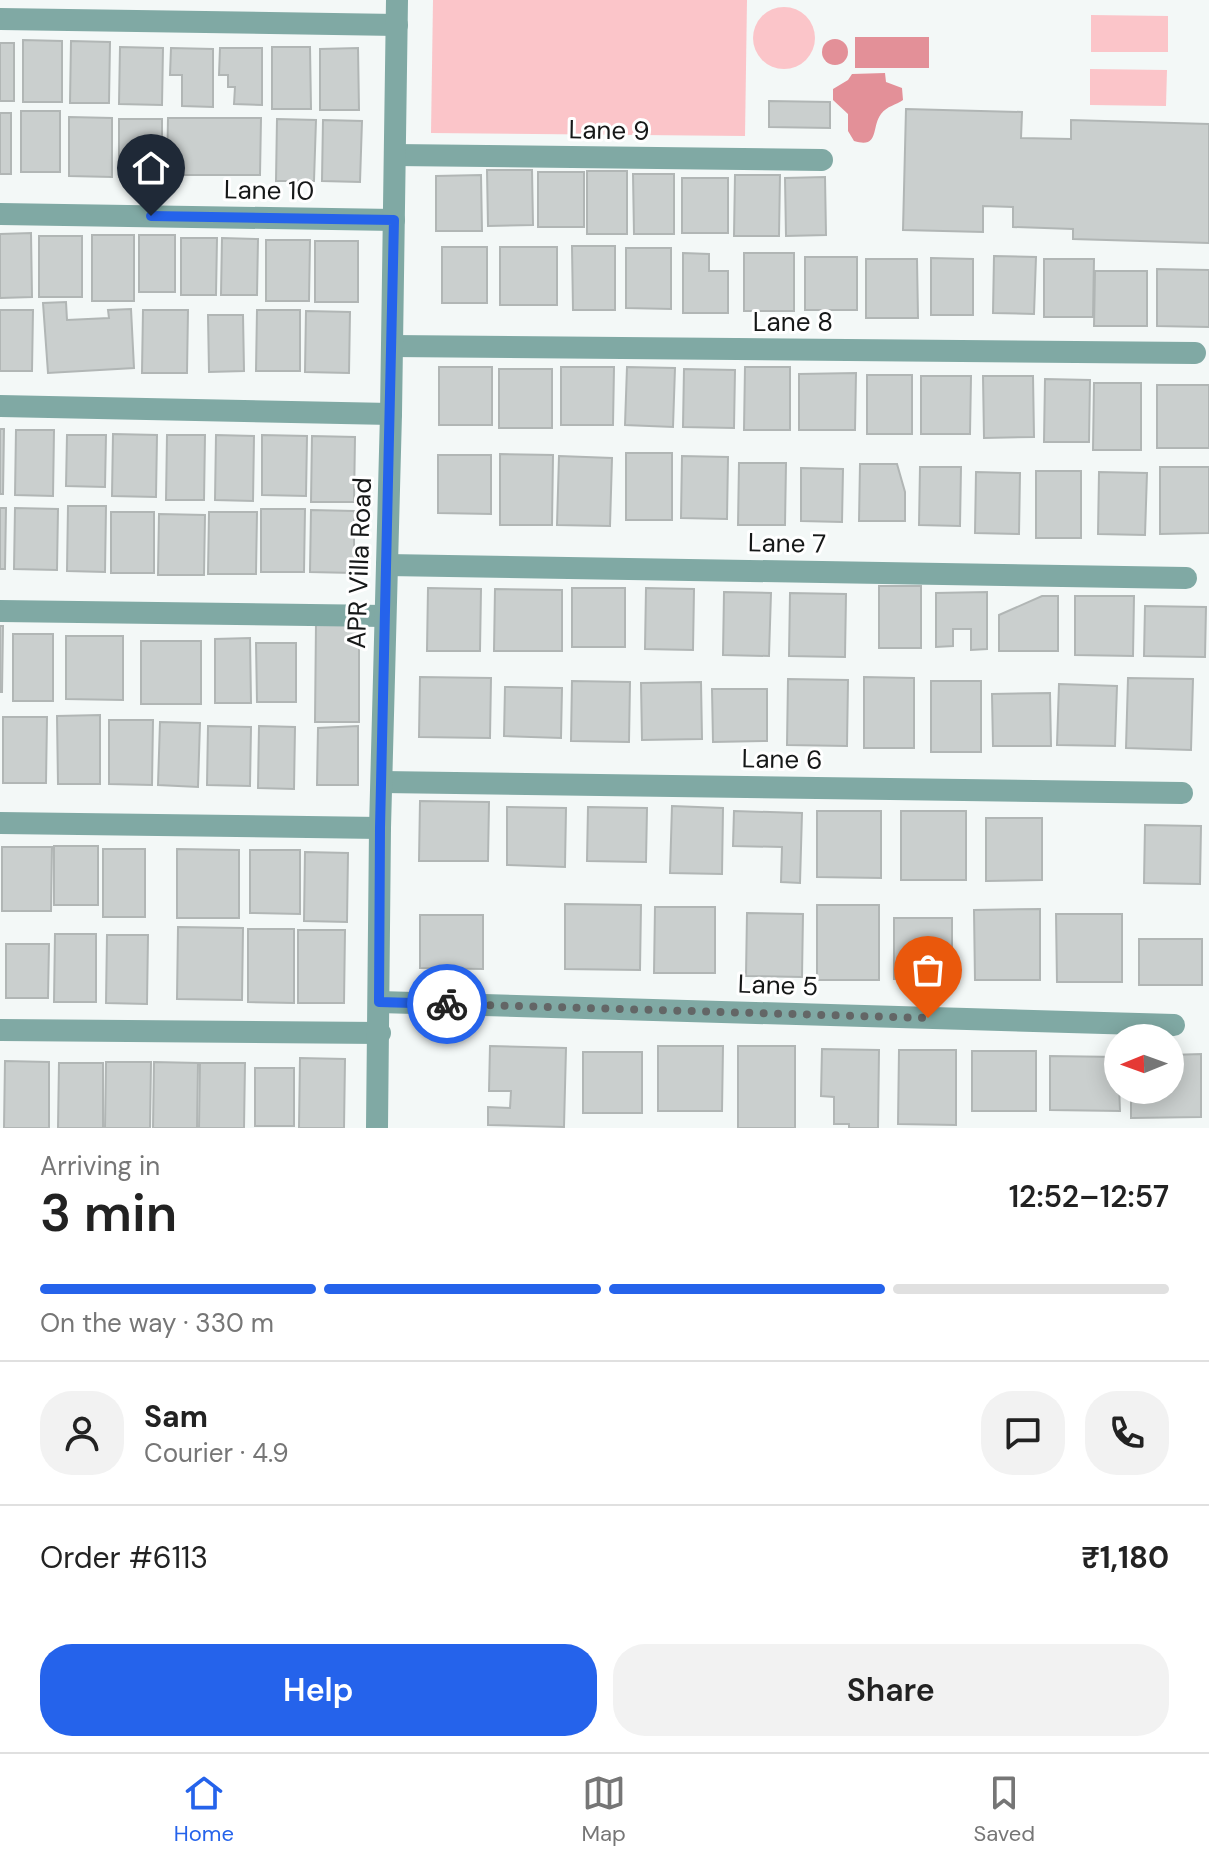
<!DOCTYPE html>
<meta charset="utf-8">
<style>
:root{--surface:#fff;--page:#f2f2f2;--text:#222;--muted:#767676;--line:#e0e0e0;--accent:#2563eb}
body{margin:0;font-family:"DM Sans",sans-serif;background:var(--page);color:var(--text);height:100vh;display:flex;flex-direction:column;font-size:30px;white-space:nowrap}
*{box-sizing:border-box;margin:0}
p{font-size:26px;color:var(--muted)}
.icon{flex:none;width:44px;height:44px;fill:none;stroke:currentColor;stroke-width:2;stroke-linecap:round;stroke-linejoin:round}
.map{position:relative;height:1128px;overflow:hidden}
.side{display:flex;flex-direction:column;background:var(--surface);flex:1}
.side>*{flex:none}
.needle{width:52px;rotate:269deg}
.fabs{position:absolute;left:1104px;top:1024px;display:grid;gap:16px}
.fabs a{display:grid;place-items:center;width:80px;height:80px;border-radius:50%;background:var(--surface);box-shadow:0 4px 20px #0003;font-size:40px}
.pin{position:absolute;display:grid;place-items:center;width:68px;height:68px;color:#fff;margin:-82px -34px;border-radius:50% 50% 50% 0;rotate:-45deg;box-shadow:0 0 8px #0007}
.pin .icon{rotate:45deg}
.courier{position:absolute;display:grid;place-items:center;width:80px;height:80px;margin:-40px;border:6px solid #2563eb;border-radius:50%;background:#fff;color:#222;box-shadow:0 2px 10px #0007}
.head em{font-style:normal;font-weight:600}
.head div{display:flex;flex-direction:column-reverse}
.head{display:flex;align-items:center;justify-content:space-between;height:136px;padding:0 40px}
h1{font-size:52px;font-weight:600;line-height:60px}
.bar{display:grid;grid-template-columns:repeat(4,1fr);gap:12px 8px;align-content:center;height:96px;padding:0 40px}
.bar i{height:10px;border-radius:6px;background:var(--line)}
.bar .selected{background:var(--accent)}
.bar p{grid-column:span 4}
.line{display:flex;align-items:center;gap:20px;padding:0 40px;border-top:2px solid var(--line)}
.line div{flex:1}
.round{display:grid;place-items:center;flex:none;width:84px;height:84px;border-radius:32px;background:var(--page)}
.action{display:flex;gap:16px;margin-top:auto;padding:16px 40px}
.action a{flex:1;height:92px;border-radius:32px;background:var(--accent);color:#fff;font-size:32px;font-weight:600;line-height:92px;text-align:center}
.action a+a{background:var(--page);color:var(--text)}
.dock{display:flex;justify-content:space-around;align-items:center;height:112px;border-top:2px solid var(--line);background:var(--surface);font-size:22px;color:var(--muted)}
.dock a{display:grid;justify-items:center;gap:4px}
.dock .selected{color:var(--accent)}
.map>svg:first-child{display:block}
</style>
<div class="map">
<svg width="1209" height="1128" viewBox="0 0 1209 1128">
<rect width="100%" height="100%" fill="#f3f8f7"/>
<g fill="#fbc5c9">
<path d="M433,0H747L745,136L431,133Z"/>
<circle cx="784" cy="38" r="31"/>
<path d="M1091,15L1168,16V52H1091Z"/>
<path d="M1090,69L1167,70L1166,106L1090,105Z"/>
</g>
<g fill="#e39098">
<rect x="855" y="37" width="74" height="31"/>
<circle cx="835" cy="52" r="13"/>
<path d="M885,73L886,82L902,88L903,100C896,105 887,106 881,114C871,127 880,149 854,141L848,131V114L833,100V89L848,80L852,74Z"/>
</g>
<g fill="#cacfce" stroke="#b1b6b5" stroke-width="2">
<path d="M23,40L62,41V102H23Z"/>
<path d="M71,41L110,42L109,103H70Z"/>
<rect x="0" y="43" width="14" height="58"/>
<path d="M120,47L163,48L162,105L119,104Z"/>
<path d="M272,47H310L311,109H272Z"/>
<path d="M171,48L213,49V107L182,106V75H170Z"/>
<path d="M220,48H262V105L234,104L235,87H228V75H219Z"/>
<path d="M358,48L359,110H320V49Z"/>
<path d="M769,101L830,102V128L769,127Z"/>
<path d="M906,109L1022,112L1021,138L1071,139V120L1209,124V243L1073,239V229L1013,227V207L983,206V232L903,230Z"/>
<rect x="21" y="111" width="39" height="61"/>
<rect x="0" y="113" width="11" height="61"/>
<path d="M69,117L112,118V177L69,176Z"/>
<path d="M168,118H261L260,175H167Z"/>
<rect x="119" y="119" width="43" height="58"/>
<path d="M277,119L316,120L314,181H276Z"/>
<path d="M323,120L362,121L360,182L322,181Z"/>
<path d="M487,170H532L533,225L488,226Z"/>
<rect x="587" y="171" width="40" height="63"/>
<rect x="538" y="172" width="46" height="55"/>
<path d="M633,174H674V234H634Z"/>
<path d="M481,175L482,231H436V176Z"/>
<path d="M735,175H780L779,236H734Z"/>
<path d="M825,177L826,235L786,236L785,178Z"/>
<rect x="682" y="178" width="46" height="55"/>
<path d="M31,233L32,297L0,298V234Z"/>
<rect x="92" y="235" width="42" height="66"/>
<rect x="139" y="235" width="36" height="57"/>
<rect x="39" y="236" width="43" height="61"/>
<path d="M181,238H217L216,295H181Z"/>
<path d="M222,238L258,239L257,295H221Z"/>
<path d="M266,240H310L309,301H266Z"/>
<rect x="315" y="241" width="43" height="61"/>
<path d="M572,246H615V310H573Z"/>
<rect x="442" y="247" width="45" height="56"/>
<rect x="500" y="247" width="57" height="58"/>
<path d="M626,248H671V309L626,308Z"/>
<path d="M683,253L709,254V271H728V313H683Z"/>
<rect x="744" y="253" width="50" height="58"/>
<path d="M994,256L1036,257L1034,314L993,313Z"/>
<rect x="805" y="257" width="52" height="53"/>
<path d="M931,258L973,259V315H931Z"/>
<path d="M866,259H917L918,318H866Z"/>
<path d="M1044,259H1094L1093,317H1044Z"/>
<path d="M1157,269L1209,270V327L1157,326Z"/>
<path d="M1095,271H1147V326H1094Z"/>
<path d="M66,302L67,320L109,318L108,310L131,309L134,368L48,373L43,303Z"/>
<path d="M0,310H33L32,371H0Z"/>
<path d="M143,310H188L187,373H142Z"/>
<path d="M257,310H300V371H256Z"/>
<path d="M306,311L350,312L349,373L305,372Z"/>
<path d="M208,315H243L244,371L209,372Z"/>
<rect x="439" y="367" width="53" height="58"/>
<path d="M561,367H614L613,425H561Z"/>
<path d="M627,367L675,368L673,427L625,425Z"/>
<path d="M745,367H790V430H744Z"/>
<rect x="499" y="369" width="53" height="59"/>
<path d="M684,369L735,370L734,428L683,427Z"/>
<path d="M856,373L855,430H799V374Z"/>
<rect x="867" y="375" width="45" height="59"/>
<path d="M921,376H971L970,434H921Z"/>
<path d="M983,376H1033L1034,437L984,438Z"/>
<path d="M1045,379L1090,380L1089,442H1044Z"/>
<path d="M1094,383H1141V450H1093Z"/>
<rect x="1157" y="385" width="52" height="63"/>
<path d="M0,429H4L3,494H0Z"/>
<path d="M16,430H54L53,496L15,495Z"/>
<path d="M113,434L157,435L156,497L112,496Z"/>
<path d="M67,435H106L105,487L66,486Z"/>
<path d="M167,435H205L204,500H166Z"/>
<path d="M216,435L254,436L253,501L215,500Z"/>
<path d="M262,435L307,436L306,496L262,495Z"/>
<path d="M312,436L355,437L354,502H311Z"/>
<rect x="626" y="453" width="46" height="67"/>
<path d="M500,454L553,455L552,525H500Z"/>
<path d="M438,455H491V514L438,513Z"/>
<path d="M559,456L612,458L610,526L557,525Z"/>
<path d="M682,456L728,457L727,519L681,518Z"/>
<path d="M739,463H786L785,525H738Z"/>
<path d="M860,464H897L905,492V521H859Z"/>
<path d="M920,467H961L960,526L919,525Z"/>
<path d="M1160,467H1209V533L1160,534Z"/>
<path d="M801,468L843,469L842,522L801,521Z"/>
<rect x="1036" y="471" width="45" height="67"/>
<path d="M976,472L1020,473L1019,534L975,533Z"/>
<path d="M1099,472L1147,473L1145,535L1098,534Z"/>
<path d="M68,506H106L105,572L67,571Z"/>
<path d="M0,508H6L5,569H0Z"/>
<path d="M15,508L58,509L57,570L14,569Z"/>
<path d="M261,509H305L304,572H261Z"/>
<path d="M311,510L354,511V573L310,572Z"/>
<rect x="111" y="512" width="43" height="61"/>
<path d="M209,512H257L256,574H208Z"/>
<path d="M159,514L205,515L204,575H158Z"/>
<rect x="879" y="586" width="42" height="62"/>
<path d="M428,588L481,589L480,651H427Z"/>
<rect x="572" y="588" width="53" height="59"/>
<path d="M646,588L694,589L693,650L645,649Z"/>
<path d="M495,589L562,590V651H494Z"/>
<path d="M724,592L771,593L769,656L723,655Z"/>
<path d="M987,592V649L971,650V629H953V646L936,647V593Z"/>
<path d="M790,593L846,594L845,657L789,656Z"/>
<path d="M1042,596H1058V651H999V615Z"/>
<path d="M1075,596H1134L1133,656L1075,655Z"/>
<path d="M1145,606L1206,607L1205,657L1144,656Z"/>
<path d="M316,623L359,624V722H315Z"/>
<path d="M0,626H3L2,692H0Z"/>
<rect x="13" y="634" width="40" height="67"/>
<path d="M66,636H123V700L66,699Z"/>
<path d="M250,638L251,703H215V639Z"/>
<rect x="141" y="641" width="60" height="63"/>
<path d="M256,643H296V702H257Z"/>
<path d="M420,677L491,678L490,738L419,737Z"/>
<path d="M864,677L914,678V748H864Z"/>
<path d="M1128,678L1193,679L1191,750L1126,748Z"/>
<path d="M788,679L848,680L847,746L787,745Z"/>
<path d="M572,681L630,682L629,742L571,741Z"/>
<rect x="931" y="681" width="50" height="71"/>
<path d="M701,682L702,739L642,740L641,683Z"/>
<path d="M1059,684L1117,686L1115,746L1057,745Z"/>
<path d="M505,687L562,688L561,738L504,736Z"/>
<path d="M712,689H767V741L713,742Z"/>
<path d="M1050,693L1051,746H993L992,694Z"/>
<path d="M100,715V784H58L57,716Z"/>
<path d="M3,717H47L46,783H3Z"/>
<path d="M109,720H153L152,785L109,784Z"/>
<path d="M160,722L200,723L198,787L158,785Z"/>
<path d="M208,726L251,727L250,786L207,785Z"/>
<path d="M259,726L295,727L294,789L258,788Z"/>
<path d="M358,726V785H317L318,728Z"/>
<path d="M420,801L489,802L488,861H419Z"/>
<path d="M672,806L723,808L722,874L670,873Z"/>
<path d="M507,807L566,808L565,867L507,865Z"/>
<path d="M588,807L647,808L646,862L587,861Z"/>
<path d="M734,811L802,813L800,883L781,882L782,847L733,846Z"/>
<path d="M817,811H881V878L817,877Z"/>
<rect x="901" y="811" width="65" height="69"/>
<path d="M986,818H1042V880L986,881Z"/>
<path d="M1145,825L1201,826L1200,884L1144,883Z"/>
<rect x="54" y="846" width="44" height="59"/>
<path d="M2,847H52L51,911H2Z"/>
<rect x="103" y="849" width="42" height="68"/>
<path d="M177,849L239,850V918H177Z"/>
<path d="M250,850H300V914L250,913Z"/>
<path d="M305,852L348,853L347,922L304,921Z"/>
<path d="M565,904L641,905L640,970L565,969Z"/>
<rect x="817" y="905" width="62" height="75"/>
<path d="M655,907H715V973H654Z"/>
<path d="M1040,909V980H975L974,910Z"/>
<path d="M747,913L803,914L802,977L746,976Z"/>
<path d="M1056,914H1122V982H1057Z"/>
<path d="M420,915H483V969L420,968Z"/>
<rect x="894" y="918" width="58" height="61"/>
<path d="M178,927L243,928L242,1000L177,999Z"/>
<path d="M248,929H294V1003L248,1002Z"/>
<path d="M298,930H345L344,1003H298Z"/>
<path d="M55,934H96V1002H54Z"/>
<path d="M107,935H148L147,1004L106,1003Z"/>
<rect x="1139" y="939" width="63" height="46"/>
<path d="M6,944H49L48,998H6Z"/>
<path d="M490,1046L566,1048L564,1127L488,1125V1107L510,1108L511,1091H489Z"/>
<path d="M658,1046H723L722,1111H658Z"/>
<rect x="738" y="1046" width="57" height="82"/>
<path d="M822,1049L879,1050L878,1128H849V1124H834V1097L821,1096Z"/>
<path d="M899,1050H956V1125L898,1124Z"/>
<rect x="972" y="1051" width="64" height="60"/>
<rect x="583" y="1052" width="59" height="61"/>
<path d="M1201,1054V1117L1131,1118V1090H1170V1055Z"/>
<path d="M1050,1056L1118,1057L1120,1111L1050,1110Z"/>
<path d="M300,1058L345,1059L344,1128H299Z"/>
<path d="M5,1061L49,1062V1128H4Z"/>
<path d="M106,1062H151L150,1128H105Z"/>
<path d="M154,1062L198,1063L197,1128H153Z"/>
<path d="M59,1063H103V1128H58Z"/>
<path d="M200,1063H245L244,1128H199Z"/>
<rect x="255" y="1068" width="39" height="58"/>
</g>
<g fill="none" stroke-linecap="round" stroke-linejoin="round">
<g stroke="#80a9a4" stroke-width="22">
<path d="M0,19L397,25"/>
<path d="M395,155L822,160"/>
<path d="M0,214L394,220"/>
<path d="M392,346L1195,353"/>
<path d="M0,406L391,414"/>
<path d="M387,565L1186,578"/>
<path d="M0,611L385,616"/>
<path d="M382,782L1182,793"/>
<path d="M0,823L380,828"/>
<path d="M379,1002L1174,1025"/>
<path d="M0,1030L380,1033"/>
<path d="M377,1128L380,828L391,414L397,0"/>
</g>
</g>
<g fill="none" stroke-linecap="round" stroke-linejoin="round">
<path stroke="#636666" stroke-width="8" stroke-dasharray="0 14.4" d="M447,1004L928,1018"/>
<path stroke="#2563eb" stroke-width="10" d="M151,216L394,220L380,828L379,1002L447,1004"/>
</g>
<g text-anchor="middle" stroke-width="6" stroke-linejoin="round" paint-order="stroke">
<g font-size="26" fill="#161818" stroke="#fff">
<text transform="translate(609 130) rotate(1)" y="9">Lane 9</text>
<text transform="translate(269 190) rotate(1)" y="9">Lane 10</text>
<text x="793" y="331">Lane 8</text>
<text transform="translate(787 543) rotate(1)" y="9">Lane 7</text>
<text transform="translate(359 563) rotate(-88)" y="9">APR Villa Road</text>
<text transform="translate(782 759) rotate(1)" y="9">Lane 6</text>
<text transform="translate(778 985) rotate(2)" y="9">Lane 5</text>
</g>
</g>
</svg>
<div class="fabs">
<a><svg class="needle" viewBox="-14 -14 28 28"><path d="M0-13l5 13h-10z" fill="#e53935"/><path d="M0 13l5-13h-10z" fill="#767676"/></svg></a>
</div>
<div class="pin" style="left:928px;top:1018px;background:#ea580c"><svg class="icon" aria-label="bag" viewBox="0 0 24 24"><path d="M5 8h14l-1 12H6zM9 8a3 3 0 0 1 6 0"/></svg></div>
<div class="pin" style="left:151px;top:216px;background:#1f2937"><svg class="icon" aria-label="home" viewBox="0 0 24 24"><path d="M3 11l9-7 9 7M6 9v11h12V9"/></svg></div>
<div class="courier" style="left:447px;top:1004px"><svg class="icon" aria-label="bike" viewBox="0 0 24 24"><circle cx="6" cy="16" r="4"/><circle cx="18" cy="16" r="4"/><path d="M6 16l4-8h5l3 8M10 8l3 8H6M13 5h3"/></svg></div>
</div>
<section class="side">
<div class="head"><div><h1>3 min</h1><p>Arriving in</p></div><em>12:52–12:57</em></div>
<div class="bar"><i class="selected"></i><i class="selected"></i><i class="selected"></i><i></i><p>On the way · 330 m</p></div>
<div class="line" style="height:144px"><a class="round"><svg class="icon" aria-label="person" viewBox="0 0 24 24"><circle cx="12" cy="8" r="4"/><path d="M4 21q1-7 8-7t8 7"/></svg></a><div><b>Sam</b><p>Courier · 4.9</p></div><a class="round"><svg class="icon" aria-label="chat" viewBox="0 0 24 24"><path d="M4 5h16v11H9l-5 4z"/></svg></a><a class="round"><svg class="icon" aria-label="phone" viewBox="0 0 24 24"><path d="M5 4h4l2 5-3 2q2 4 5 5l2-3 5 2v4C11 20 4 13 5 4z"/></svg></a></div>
<div class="line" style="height:104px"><div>Order #6113</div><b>₹1,180</b></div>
<div class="action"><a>Help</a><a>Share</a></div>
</section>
<nav class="dock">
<a class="selected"><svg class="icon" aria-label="home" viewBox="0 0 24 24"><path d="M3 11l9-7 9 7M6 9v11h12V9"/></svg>Home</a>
<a><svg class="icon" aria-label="map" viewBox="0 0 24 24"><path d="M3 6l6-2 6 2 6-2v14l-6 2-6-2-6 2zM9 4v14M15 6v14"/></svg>Map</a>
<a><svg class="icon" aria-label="saved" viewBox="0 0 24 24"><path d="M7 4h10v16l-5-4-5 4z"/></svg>Saved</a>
</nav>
